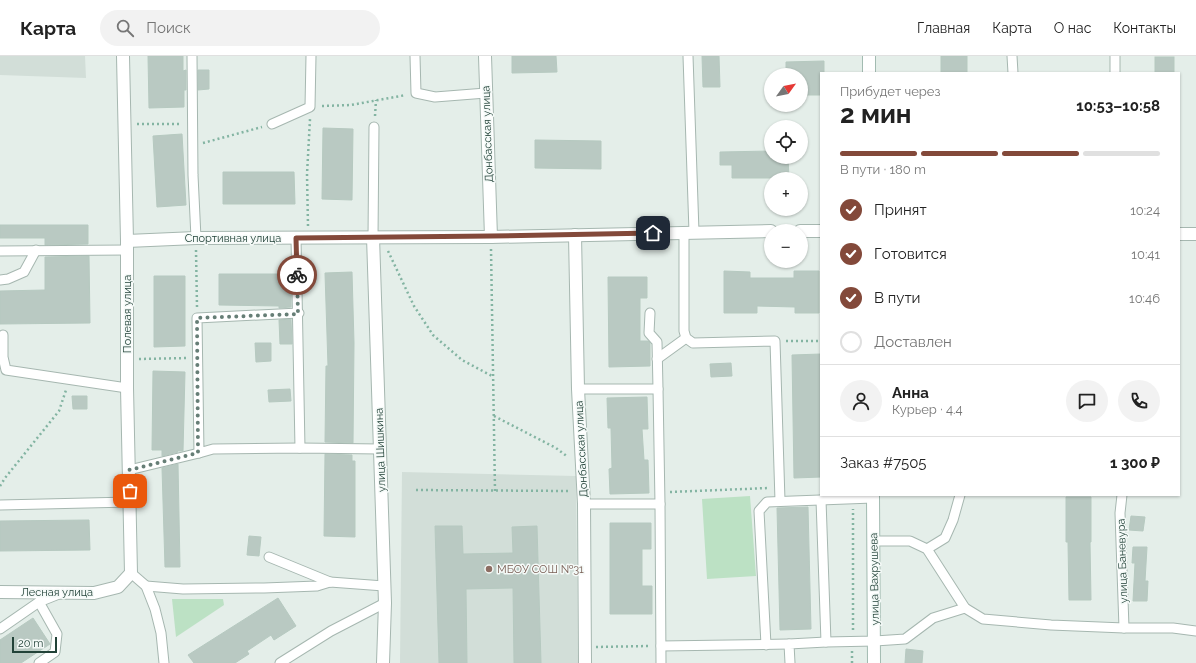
<!DOCTYPE html>
<html lang="ru">
<meta charset="utf-8">
<style>
:root{--surface:#fff;--page:#f2f2f2;--text:#222;--muted:#767676;--line:#e0e0e0;--accent:#83493a}
body{margin:0;font-family:Raleway,sans-serif;background:var(--page);color:var(--text);height:100vh;display:flex;flex-direction:column;font-size:15px;white-space:nowrap}
*{box-sizing:border-box;margin:0}
p{font-size:13px;color:var(--muted)}
.icon{flex:none;width:22px;height:22px;fill:none;stroke:currentColor;stroke-width:2;stroke-linecap:round;stroke-linejoin:round}
.map{position:relative;flex:1;overflow:hidden}
.sheet{position:absolute;left:820px;top:16px;width:360px;height:424px;display:flex;flex-direction:column;background:var(--surface);border-radius:0px;box-shadow:0 1px 3px #0004}
.sheet>*{flex:none}
.needle{width:26px;rotate:57deg}
.fabs{position:absolute;left:764px;top:12px;display:grid;gap:8px}
.fabs a{display:grid;place-items:center;width:44px;height:44px;border-radius:50%;background:var(--surface);box-shadow:0 1px 3px #0004;font-size:20px}
.scale{position:absolute;left:12px;bottom:10px;width:45px;box-sizing:border-box;padding-left:4px;border:2px solid #224238;border-top:0;font-size:11px;line-height:14px;white-space:nowrap;color:#224238;-webkit-text-stroke:3px #f5faf8;paint-order:stroke}
.pin{position:absolute;display:grid;place-items:center;width:34px;height:34px;color:#fff;margin:-17px;border-radius:8px;box-shadow:0 2px 6px #0006}
.courier{position:absolute;display:grid;place-items:center;width:40px;height:40px;margin:-20px;border:3px solid #83493a;border-radius:50%;background:#fff;color:#222;box-shadow:0 1px 5px #0007}
.headline em{font-style:normal;font-weight:700}
.headline div{display:flex;flex-direction:column-reverse}
.headline{display:flex;align-items:center;justify-content:space-between;height:68px;padding:0 20px}
h1{font-size:26px;font-weight:700;line-height:30px}
.bar{display:grid;grid-template-columns:repeat(4,1fr);gap:6px 4px;align-content:center;height:48px;padding:0 20px}
.bar i{height:5px;border-radius:3px;background:var(--line)}
.bar .selected{background:var(--accent)}
.bar p{grid-column:span 4}
.line{display:flex;align-items:center;gap:10px;padding:0 20px;border-top:1px solid var(--line)}
.line div{flex:1}
.round{display:grid;place-items:center;flex:none;width:42px;height:42px;border-radius:21px;background:var(--page)}
ol{padding:0 20px;list-style:none}
li{display:flex;align-items:center;gap:12px;height:44px}
li p{margin-inline-start:auto}
li .icon{padding:4px;border-radius:50%;background:var(--accent);color:#fff;stroke-width:4}
li:last-child{color:var(--muted)}
li i{width:22px;height:22px;border:2px solid var(--line);border-radius:50%}
header{display:flex;align-items:center;gap:24px;box-sizing:border-box;height:56px;padding:0 20px;background:var(--surface);border-bottom:1px solid var(--line)}
header strong{font-size:19px}
nav{display:flex;gap:22px;margin-inline-start:auto;font-size:14px}
.search{width:280px;height:36px;background:var(--page);display:flex;align-items:center;gap:10px;box-sizing:border-box;padding:0 14px;border-radius:22px;color:var(--muted);font-size:15px}
.map>svg:first-child{display:block}
</style>
<header>
<strong>Карта</strong>
<div class="search"><svg class="icon" aria-label="search" viewBox="0 0 24 24"><circle cx="10" cy="10" r="6"/><path d="M15 15l6 6"/></svg>Поиск</div>
<nav><a>Главная</a><a>Карта</a><a>О нас</a><a>Контакты</a></nav>
</header>
<div class="map">
<svg width="1196" height="607" viewBox="0 0 1196 607">
<rect width="100%" height="100%" fill="#e4eee9"/>
<g fill="#d2ded8">
<path d="M0,0H85L86,22L0,19Z"/>
<path d="M402,416L576,420L578,607H400Z"/>
</g>
<g fill="#bce1c4">
<path d="M750,440L756,520L707,523L702,443Z"/>
<path d="M172,543H223L224,549L176,581Z"/>
</g>
<g fill="#b9c9c2" stroke="#b6c9c0">
<path d="M148,0H183V15L186,14V34H184V51L149,52Z"/>
<path d="M512,0H556L557,16L512,17Z"/>
<path d="M702,0H719L720,31H703Z"/>
<rect x="941" y="0" width="26" height="17"/>
<rect x="1155" y="1" width="19" height="16"/>
<path d="M824,5V17H821V39H805L804,23H801V19H786V6Z"/>
<path d="M198,14H209V33L198,34Z"/>
<path d="M323,72L353,73L352,144L322,143Z"/>
<path d="M182,78L186,149L157,151L153,80Z"/>
<path d="M535,84L601,85V113L535,112Z"/>
<path d="M771,95V101H788L789,122H732V109H720V96Z"/>
<path d="M223,116H294L295,148H223Z"/>
<path d="M0,169H88V188L45,189V182H0Z"/>
<path d="M89,200L90,267L0,268V235L45,234V201Z"/>
<path d="M724,215L750,216V222H794V215H819V257H795V251L757,250V257H724Z"/>
<path d="M352,216L354,287L353,387L325,386L326,310H328L325,217Z"/>
<path d="M219,218H291V251L279,252V250L219,249Z"/>
<path d="M154,220H185V290L154,291Z"/>
<path d="M608,221H647V242H640V285H648L650,287V310L609,311Z"/>
<path d="M291,263L292,288H280L279,264Z"/>
<path d="M255,287H271V305L256,306Z"/>
<path d="M821,298V421L794,422L792,299Z"/>
<path d="M731,307L732,320L711,321L710,308Z"/>
<path d="M153,315L185,316L183,395H177L178,396L162,400V394H152Z"/>
<path d="M290,333L291,345L269,346L268,334Z"/>
<path d="M72,340H87V353H73Z"/>
<path d="M647,341L648,373H642L644,404H648L649,437L610,438L609,413L612,412L611,372H608L607,342Z"/>
<path d="M325,398L352,399V405H355V481L324,480Z"/>
<path d="M178,408L180,511H165L162,412Z"/>
<path d="M1066,441H1091V486H1090L1091,544H1069L1068,486H1066Z"/>
<path d="M808,451L811,573L780,574L777,452Z"/>
<path d="M1131,460L1145,461L1143,475L1129,474Z"/>
<path d="M89,464L90,494L0,495V465Z"/>
<path d="M610,467H651V493H642V530H652V558H610Z"/>
<path d="M435,470H462L463,498L513,497L512,471L537,470L541,607H514L513,532L466,533L467,607H439Z"/>
<path d="M249,480L261,481L259,500L247,499Z"/>
<path d="M1133,491H1147L1145,525H1148L1147,545H1133L1135,507H1132Z"/>
<path d="M278,542L296,570L274,584L271,579L247,595L249,598L235,607H194L188,599Z"/>
<path d="M33,562L50,588L21,607H0V584Z"/>
<path d="M906,593L923,595L922,607H905Z"/>
</g>
<g fill="none" stroke-linecap="round" stroke-linejoin="round">
<g stroke="#a6b7b0" stroke-width="11">
<g id="lane">
<path d="M192,0L193,119L196,182"/>
<path d="M415,0L416,37L435,41L486,37"/>
<path d="M688,0L694,176"/>
<path d="M1012,0L1013,17"/>
<path d="M1115,0V17"/>
<path d="M272,68L310,51L311,0"/>
<path d="M684,177V275L686,282L693,287L775,285L780,445"/>
<path d="M373,181L374,71"/>
<path d="M296,182L300,392"/>
<path d="M0,195L127,194"/>
<path d="M0,224L8,223L24,216L36,194"/>
<path d="M299,257L197,262L199,397L213,393L300,392L380,393"/>
<path d="M650,257L649,277L657,286L658,333"/>
<path d="M3,279V301L6,314L127,332"/>
<path d="M657,303L686,282"/>
<path d="M578,333H658L660,448"/>
<path d="M129,414L199,397"/>
<path d="M1122,439L1120,457L1124,572"/>
<path d="M821,444L826,586"/>
<path d="M584,448H660L661,607"/>
<path d="M0,449L130,446"/>
<path d="M873,485H910L927,493L965,552L983,563L1051,569L1124,572H1173L1196,575"/>
<path d="M927,493L945,482L953,464L960,439"/>
<path d="M269,501L330,526"/>
<path d="M131,517L146,530L155,553L161,577L164,607"/>
<path d="M146,530L183,533L264,532L317,530L330,526L384,530"/>
<path d="M39,546L57,578L55,596L39,607"/>
<path d="M0,573L39,546L59,538"/>
<path d="M766,589L759,455L767,446L873,442"/>
<path d="M661,590L789,588"/>
<path d="M280,607L331,575L385,547"/>
<path d="M790,607L789,588L826,586L875,585L905,583L933,562L965,552"/>
</g>
</g>
<g stroke="#a6b7b0" stroke-width="14">
<g id="street">
<path d="M485,0L491,181"/>
<path d="M800,175H821"/>
<path d="M1179,178H1196"/>
<path d="M575,179L578,333L584,448L585,607"/>
<path d="M373,181L385,547L383,607"/>
<path d="M127,185L196,182L491,181L771,175"/>
<path d="M0,536L94,537L118,531L131,517L127,332V185L123,0"/>
</g>
</g>
<g stroke="#a2bbb1" stroke-width="14">
<g id="secondary">
<path d="M869,0V17"/>
<path d="M873,439L874,607"/>
</g>
</g>
<g stroke="#83b4a2" stroke-width="2.5" stroke-dasharray="2 3" stroke-linecap="butt">
<path d="M322,50L351,49L406,39"/>
<path d="M375,60L376,44"/>
<path d="M137,68H182"/>
<path d="M203,87L262,71"/>
<path d="M308,170L307,118L310,63"/>
<path d="M491,193L495,435"/>
<path d="M196,194L197,251"/>
<path d="M388,195L414,250L433,279L462,304L492,320"/>
<path d="M786,285H821"/>
<path d="M139,303L188,302"/>
<path d="M494,360L556,392L568,401"/>
<path d="M0,430L5,422L59,355L66,334"/>
<path d="M416,434L570,435"/>
<path d="M670,436L769,432"/>
<path d="M853,574V453"/>
<path d="M596,591L649,590"/>
<path d="M852,607V595"/>
</g>
<use href="#lane" stroke="#fff" stroke-width="9"/>
<use href="#street" stroke="#fff" stroke-width="12"/>
<use href="#secondary" stroke="#fff" stroke-width="12"/>
</g>
<g fill="none" stroke-linecap="round" stroke-linejoin="round">
<path stroke="#667e76" stroke-width="4" stroke-dasharray="0 7.2" d="M130,435L129,414L198,397L197,262L298,258L297,219"/>
<path stroke="#83493a" stroke-width="5" d="M297,219L296,182L491,180L653,177"/>
</g>
<circle fill="#8d6e63" stroke="#f5faf8" stroke-width="1.5" cx="489" cy="513" r="4"/>
<g text-anchor="middle" stroke-width="3" stroke-linejoin="round" paint-order="stroke">
<g font-size="11" fill="#224238" stroke="#f5faf8">
<text transform="translate(487 78) rotate(-92)" y="4">Донбасская улица</text>
<text x="233" y="186">Спортивная улица</text>
<text transform="translate(127 258) rotate(-90)" y="4">Полевая улица</text>
<text transform="translate(581 393) rotate(-93)" y="4">Донбасская улица</text>
<text transform="translate(380 394) rotate(-92)" y="4">улица Шишкина</text>
<text transform="translate(1122 505) rotate(-92)" y="4">улица Баневура</text>
<text transform="translate(874 523) rotate(-91)" y="4">улица Вахрушева</text>
<text x="57" y="540">Лесная улица</text>
</g>
<g font-size="11" fill="#785e54" stroke="#f5faf8" text-anchor="start">
<text x="497" y="517">МБОУ СОШ №31</text>
</g>
</g>
</svg>
<div class="fabs">
<a><svg class="needle" viewBox="-14 -14 28 28"><path d="M0-13l5 13h-10z" fill="#e53935"/><path d="M0 13l5-13h-10z" fill="#767676"/></svg></a>
<a><svg class="icon" aria-label="locate" viewBox="0 0 24 24"><circle cx="12" cy="12" r="6"/><path d="M12 2v4M12 18v4M2 12h4M18 12h4"/></svg></a>
<a>+</a>
<a>−</a>
</div>
<div class="scale">20 m</div>
<div class="pin" style="left:130px;top:435px;background:#ea580c"><svg class="icon" aria-label="bag" viewBox="0 0 24 24"><path d="M5 8h14l-1 12H6zM9 8a3 3 0 0 1 6 0"/></svg></div>
<div class="pin" style="left:653px;top:177px;background:#1f2937"><svg class="icon" aria-label="home" viewBox="0 0 24 24"><path d="M3 11l9-7 9 7M6 9v11h12V9"/></svg></div>
<div class="courier" style="left:297px;top:219px"><svg class="icon" aria-label="bike" viewBox="0 0 24 24"><circle cx="6" cy="16" r="4"/><circle cx="18" cy="16" r="4"/><path d="M6 16l4-8h5l3 8M10 8l3 8H6M13 5h3"/></svg></div>
<section class="sheet">
<div class="headline"><div><h1>2 мин</h1><p>Прибудет через</p></div><em>10:53–10:58</em></div>
<div class="bar"><i class="selected"></i><i class="selected"></i><i class="selected"></i><i></i><p>В пути · 180 m</p></div>
<ol>
<li><svg class="icon" aria-label="check" viewBox="0 0 24 24"><path d="M5 12l5 5 9-10"/></svg>Принят<p>10:24</p></li>
<li><svg class="icon" aria-label="check" viewBox="0 0 24 24"><path d="M5 12l5 5 9-10"/></svg>Готовится<p>10:41</p></li>
<li><svg class="icon" aria-label="check" viewBox="0 0 24 24"><path d="M5 12l5 5 9-10"/></svg>В пути<p>10:46</p></li>
<li><i></i>Доставлен</li>
</ol>
<div class="line" style="height:72px"><a class="round"><svg class="icon" aria-label="person" viewBox="0 0 24 24"><circle cx="12" cy="8" r="4"/><path d="M4 21q1-7 8-7t8 7"/></svg></a><div><b>Анна</b><p>Курьер · 4.4</p></div><a class="round"><svg class="icon" aria-label="chat" viewBox="0 0 24 24"><path d="M4 5h16v11H9l-5 4z"/></svg></a><a class="round"><svg class="icon" aria-label="phone" viewBox="0 0 24 24"><path d="M5 4h4l2 5-3 2q2 4 5 5l2-3 5 2v4C11 20 4 13 5 4z"/></svg></a></div>
<div class="line" style="height:52px"><div>Заказ #7505</div><b>1 300 ₽</b></div>
</section>
</div>
